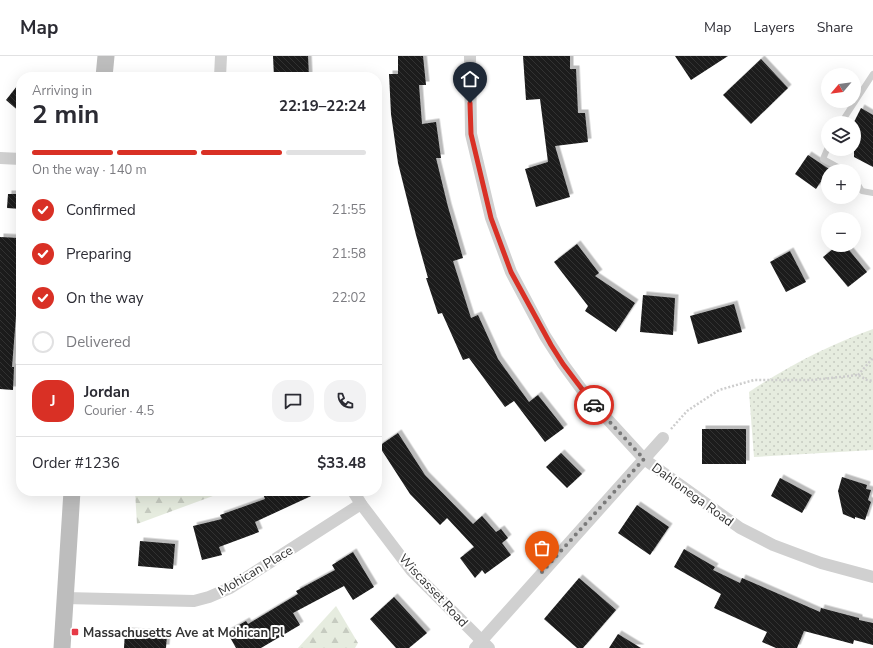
<!DOCTYPE html>
<meta charset="utf-8">
<style>
:root{--surface:#fff;--page:#f2f2f3;--text:#2b2b33;--muted:#7c7c81;--line:#e1e1e2;--accent:#d93025}
body{margin:0;font-family:"Nunito Sans",sans-serif;background:var(--page);color:var(--text);height:100vh;display:flex;flex-direction:column;font-size:15px;white-space:nowrap}
*{box-sizing:border-box;margin:0}
p{font-size:13px;color:var(--muted)}
.icon{flex:none;width:22px;height:22px;fill:none;stroke:currentColor;stroke-width:2;stroke-linecap:round;stroke-linejoin:round}
.map{position:relative;flex:1;overflow:hidden}
.drawer{position:absolute;left:16px;top:16px;width:366px;height:424px;display:flex;flex-direction:column;background:var(--surface);border-radius:16px;box-shadow:0 4px 16px #0002}
.drawer>*{flex:none}
.needle{width:26px;rotate:241deg}
.buttons{position:absolute;left:821px;top:12px;display:grid;gap:8px}
.buttons a{display:grid;place-items:center;width:40px;height:40px;border-radius:50%;background:var(--surface);box-shadow:0 4px 16px #0002;font-size:20px}
.pin{position:absolute;display:grid;place-items:center;width:34px;height:34px;color:#fff;margin:-41px -17px;border-radius:50% 50% 50% 0;rotate:-45deg;box-shadow:0 0 4px #0007}
.pin .icon{rotate:45deg}
.courier{position:absolute;display:grid;place-items:center;width:40px;height:40px;margin:-20px;border:3px solid #d93025;border-radius:50%;background:#fff;color:#222;box-shadow:0 1px 5px #0007}
.summary em{font-style:normal;font-weight:700}
.summary div{display:flex;flex-direction:column-reverse}
.summary{display:flex;align-items:center;justify-content:space-between;height:68px;padding:0 16px}
h1{font-size:26px;font-weight:700;line-height:30px}
.bar{display:grid;grid-template-columns:repeat(4,1fr);gap:6px 4px;align-content:center;height:48px;padding:0 16px}
.bar i{height:5px;border-radius:3px;background:var(--line)}
.bar .current{background:var(--accent)}
.bar p{grid-column:span 4}
.line{display:flex;align-items:center;gap:10px;padding:0 16px;border-top:1px solid var(--line)}
.line div{flex:1}
.round{display:grid;place-items:center;flex:none;width:42px;height:42px;border-radius:16px;background:var(--page)}
ol{padding:0 16px;list-style:none}
li{display:flex;align-items:center;gap:12px;height:44px}
li p{margin-inline-start:auto}
li .icon{padding:4px;border-radius:50%;background:var(--accent);color:#fff;stroke-width:4}
li:last-child{color:var(--muted)}
li i{width:22px;height:22px;border:2px solid var(--line);border-radius:50%}
header{display:flex;align-items:center;gap:24px;box-sizing:border-box;height:56px;padding:0 20px;background:var(--surface);border-bottom:1px solid var(--line)}
header strong{font-size:19px}
nav{display:flex;gap:22px;margin-inline-start:auto;font-size:14px}
.map>svg:first-child{display:block}
</style>
<header>
<strong>Map</strong>
<nav><a>Map</a><a>Layers</a><a>Share</a></nav>
</header>
<div class="map">
<svg width="873" height="592" viewBox="0 0 873 592">
<defs>
<pattern id="forest-firs" width="22" height="20" patternUnits="userSpaceOnUse"><rect width="22" height="20" fill="#e6ecdf"/><path d="M5 1l3.5 6h-7zM16 11l3.5 6h-7z" fill="#c6cbc0"/></pattern>
<pattern id="park-dots" width="8" height="8" patternUnits="userSpaceOnUse"><rect width="8" height="8" fill="#e6ecdf"/><path d="M2 2h.1M6 6h.1" fill="none" stroke="#c6cbc0" stroke-width="1.8" stroke-linecap="round"/></pattern>
<pattern id="building-back-hatch" width="6" height="6" patternUnits="userSpaceOnUse"><rect width="6" height="6" fill="#1a1a1a"/><path d="M-1 5l2 2M0 0l6 6M5-1l2 2" fill="none" stroke="#333"/></pattern>
<filter id="shadow"><feDropShadow dx="3.5" dy="-3.5" stdDeviation="0" flood-color="#0004"/></filter>
</defs>
<rect width="100%" height="100%" fill="#fff"/>
<g fill="url(#forest-firs)">
<path d="M135,435H222L221,437L137,468Z"/>
<path d="M336,550L358,587L355,592H298Z"/>
</g>
<path fill="url(#park-dots)" d="M873,273V394L754,401L749,336C788,310 829,289 873,273Z"/>
<g fill="url(#building-back-hatch)" filter="url(#shadow)">
<path d="M273,0H308L309,21H274Z"/>
<path d="M398,0H423L426,29H419L422,68L436,66L441,102H436L448,151L463,202L453,205L471,262L478,259L498,303L529,346L538,339L564,372L545,386L514,345L505,351L469,302L463,304L442,257L438,258L426,222H428L416,179L398,107L391,58L389,18H398Z"/>
<path d="M523,0H570V13H576L578,57H585L588,86L555,90L570,141L536,151L525,113L548,106L540,43L526,44Z"/>
<path d="M675,0H728L691,24Z"/>
<path d="M761,3L788,32L751,68L723,39Z"/>
<path d="M21,25V57L6,44Z"/>
<path d="M861,52L873,59V111L854,101V66Z"/>
<path d="M808,99L829,113L816,133L795,118Z"/>
<path d="M8,138H21V153L7,152Z"/>
<path d="M0,181L19,182L16,224H21V247H17L12,311H14L13,334L0,333Z"/>
<path d="M577,188L599,217L595,220L635,247L616,276L585,255L588,250L554,206Z"/>
<path d="M838,189H845L867,216L848,231L823,201Z"/>
<path d="M790,195L806,226L786,236L770,206Z"/>
<path d="M643,239L675,242L673,279L640,276Z"/>
<path d="M734,248L742,276L698,288L690,260Z"/>
<rect x="702" y="373" width="44" height="35"/>
<path d="M398,377L425,419L473,468L482,460L496,476L501,473L508,482L502,487L511,499L485,518L482,514L475,522L460,502L474,491L447,462L440,469L410,438L379,390Z"/>
<path d="M561,397L582,418L567,432L546,411Z"/>
<path d="M842,421L867,429L866,433L871,434L868,444L871,446L865,464L855,461V463L843,458L838,435Z"/>
<path d="M780,422L812,439L802,457L771,440Z"/>
<path d="M262,435H322L255,466L259,476L219,491L222,499L202,504L193,470L222,463L220,459L265,443Z"/>
<path d="M637,449L669,471L650,499L618,477Z"/>
<path d="M140,485L175,488L173,513L138,510Z"/>
<path d="M684,493L715,511L713,514L740,527L742,522L820,556L821,552L859,562V564L873,567V589L854,584L853,588L804,575L797,592H776L762,586L767,576L714,552L721,538L674,511Z"/>
<path d="M353,496L374,531L353,544L344,530L293,557L300,569L261,592H236L227,576L246,565L248,568L298,538L296,535L335,514L332,509Z"/>
<path d="M579,522L616,554L583,592H577L544,563Z"/>
<path d="M394,541L427,577L409,592H396L370,563Z"/>
<path d="M125,575L167,578L166,592H124Z"/>
<path d="M618,578L641,592H609Z"/>
</g>
<g fill="none" stroke-linecap="round" stroke-linejoin="round">
<g stroke="#cdcdcd" stroke-width="2.5" stroke-dasharray="2 2" stroke-linecap="butt">
<path d="M858,319L873,302"/>
<path d="M671,373L687,355L719,334L754,324H813L858,319L867,324L873,325"/>
</g>
<g stroke="#d0d0d0" stroke-width="6">
<path d="M841,67L873,18"/>
<path d="M828,91L823,103L845,115"/>
<path d="M854,122L862,135L873,137"/>
</g>
<g stroke="#d0d0d0" stroke-width="12">
<path d="M470,0L471,78L491,162L511,216L545,280L563,308L588,342L644,403L740,472L773,489L821,507L873,521"/>
<path d="M220,21L221,0"/>
<path d="M0,102L21,103"/>
<path d="M353,435L361,448L411,514L489,592"/>
<path d="M65,542L194,545L209,541L230,532L361,448"/>
<path d="M475,592L663,382"/>
</g>
<g stroke="#bdbdbd" stroke-width="17">
<path d="M104,21L106,0"/>
<path d="M62,592L72,435"/>
</g>
</g>
<g fill="none" stroke-linecap="round" stroke-linejoin="round">
<path stroke="#7a7a7a" stroke-width="4" stroke-dasharray="0 7.2" d="M542,516L644,403L594,349"/>
<path stroke="#d93025" stroke-width="5" d="M470,47L471,78L491,162L511,216L551,289L563,308L594,349"/>
</g>
<rect fill="#e63946" stroke="#fff" stroke-width="1.5" x="71" y="572" width="8" height="8" rx="2"/>
<g text-anchor="middle" stroke-width="4" stroke-linejoin="round" paint-order="stroke">
<g font-size="13" fill="#333" stroke="#fff">
<text transform="translate(693 438) rotate(36)" y="5">Dahlonega Road</text>
<text transform="translate(255 514) rotate(-31)" y="5">Mohican Place</text>
<text transform="translate(434 534) rotate(47)" y="5">Wiscasset Road</text>
</g>
<g font-size="13" font-weight="bold" fill="#333" stroke="#fff" text-anchor="start">
<text x="83" y="581">Massachusetts Ave at Mohican Pl</text>
</g>
</g>
</svg>
<div class="buttons">
<a><svg class="needle" viewBox="-14 -14 28 28"><path d="M0-13l5 13h-10z" fill="#e53935"/><path d="M0 13l5-13h-10z" fill="#7c7c81"/></svg></a>
<a><svg class="icon" aria-label="layers" viewBox="0 0 24 24"><path d="M12 4l9 5-9 5-9-5zM3 14l9 5 9-5"/></svg></a>
<a>+</a>
<a>−</a>
</div>
<div class="pin" style="left:542px;top:516px;background:#ea580c"><svg class="icon" aria-label="bag" viewBox="0 0 24 24"><path d="M5 8h14l-1 12H6zM9 8a3 3 0 0 1 6 0"/></svg></div>
<div class="pin" style="left:470px;top:47px;background:#1f2937"><svg class="icon" aria-label="home" viewBox="0 0 24 24"><path d="M3 11l9-7 9 7M6 9v11h12V9"/></svg></div>
<div class="courier" style="left:594px;top:349px"><svg class="icon" aria-label="car" viewBox="0 0 24 24"><path d="M5 17H2v-5l4-1 3-4h7l3 4 3 1v5h-3M9 17h6M6 11h13"/><circle cx="7" cy="17" r="2"/><circle cx="17" cy="17" r="2"/></svg></div>
<section class="drawer">
<div class="summary"><div><h1>2 min</h1><p>Arriving in</p></div><em>22:19–22:24</em></div>
<div class="bar"><i class="current"></i><i class="current"></i><i class="current"></i><i></i><p>On the way · 140 m</p></div>
<ol>
<li><svg class="icon" aria-label="check" viewBox="0 0 24 24"><path d="M5 12l5 5 9-10"/></svg>Confirmed<p>21:55</p></li>
<li><svg class="icon" aria-label="check" viewBox="0 0 24 24"><path d="M5 12l5 5 9-10"/></svg>Preparing<p>21:58</p></li>
<li><svg class="icon" aria-label="check" viewBox="0 0 24 24"><path d="M5 12l5 5 9-10"/></svg>On the way<p>22:02</p></li>
<li><i></i>Delivered</li>
</ol>
<div class="line" style="height:72px"><b class="round" style="background:var(--accent);color:#fff">J</b><div><b>Jordan</b><p>Courier · 4.5</p></div><a class="round"><svg class="icon" aria-label="chat" viewBox="0 0 24 24"><path d="M4 5h16v11H9l-5 4z"/></svg></a><a class="round"><svg class="icon" aria-label="phone" viewBox="0 0 24 24"><path d="M5 4h4l2 5-3 2q2 4 5 5l2-3 5 2v4C11 20 4 13 5 4z"/></svg></a></div>
<div class="line" style="height:52px"><div>Order #1236</div><b>$33.48</b></div>
</section>
</div>
